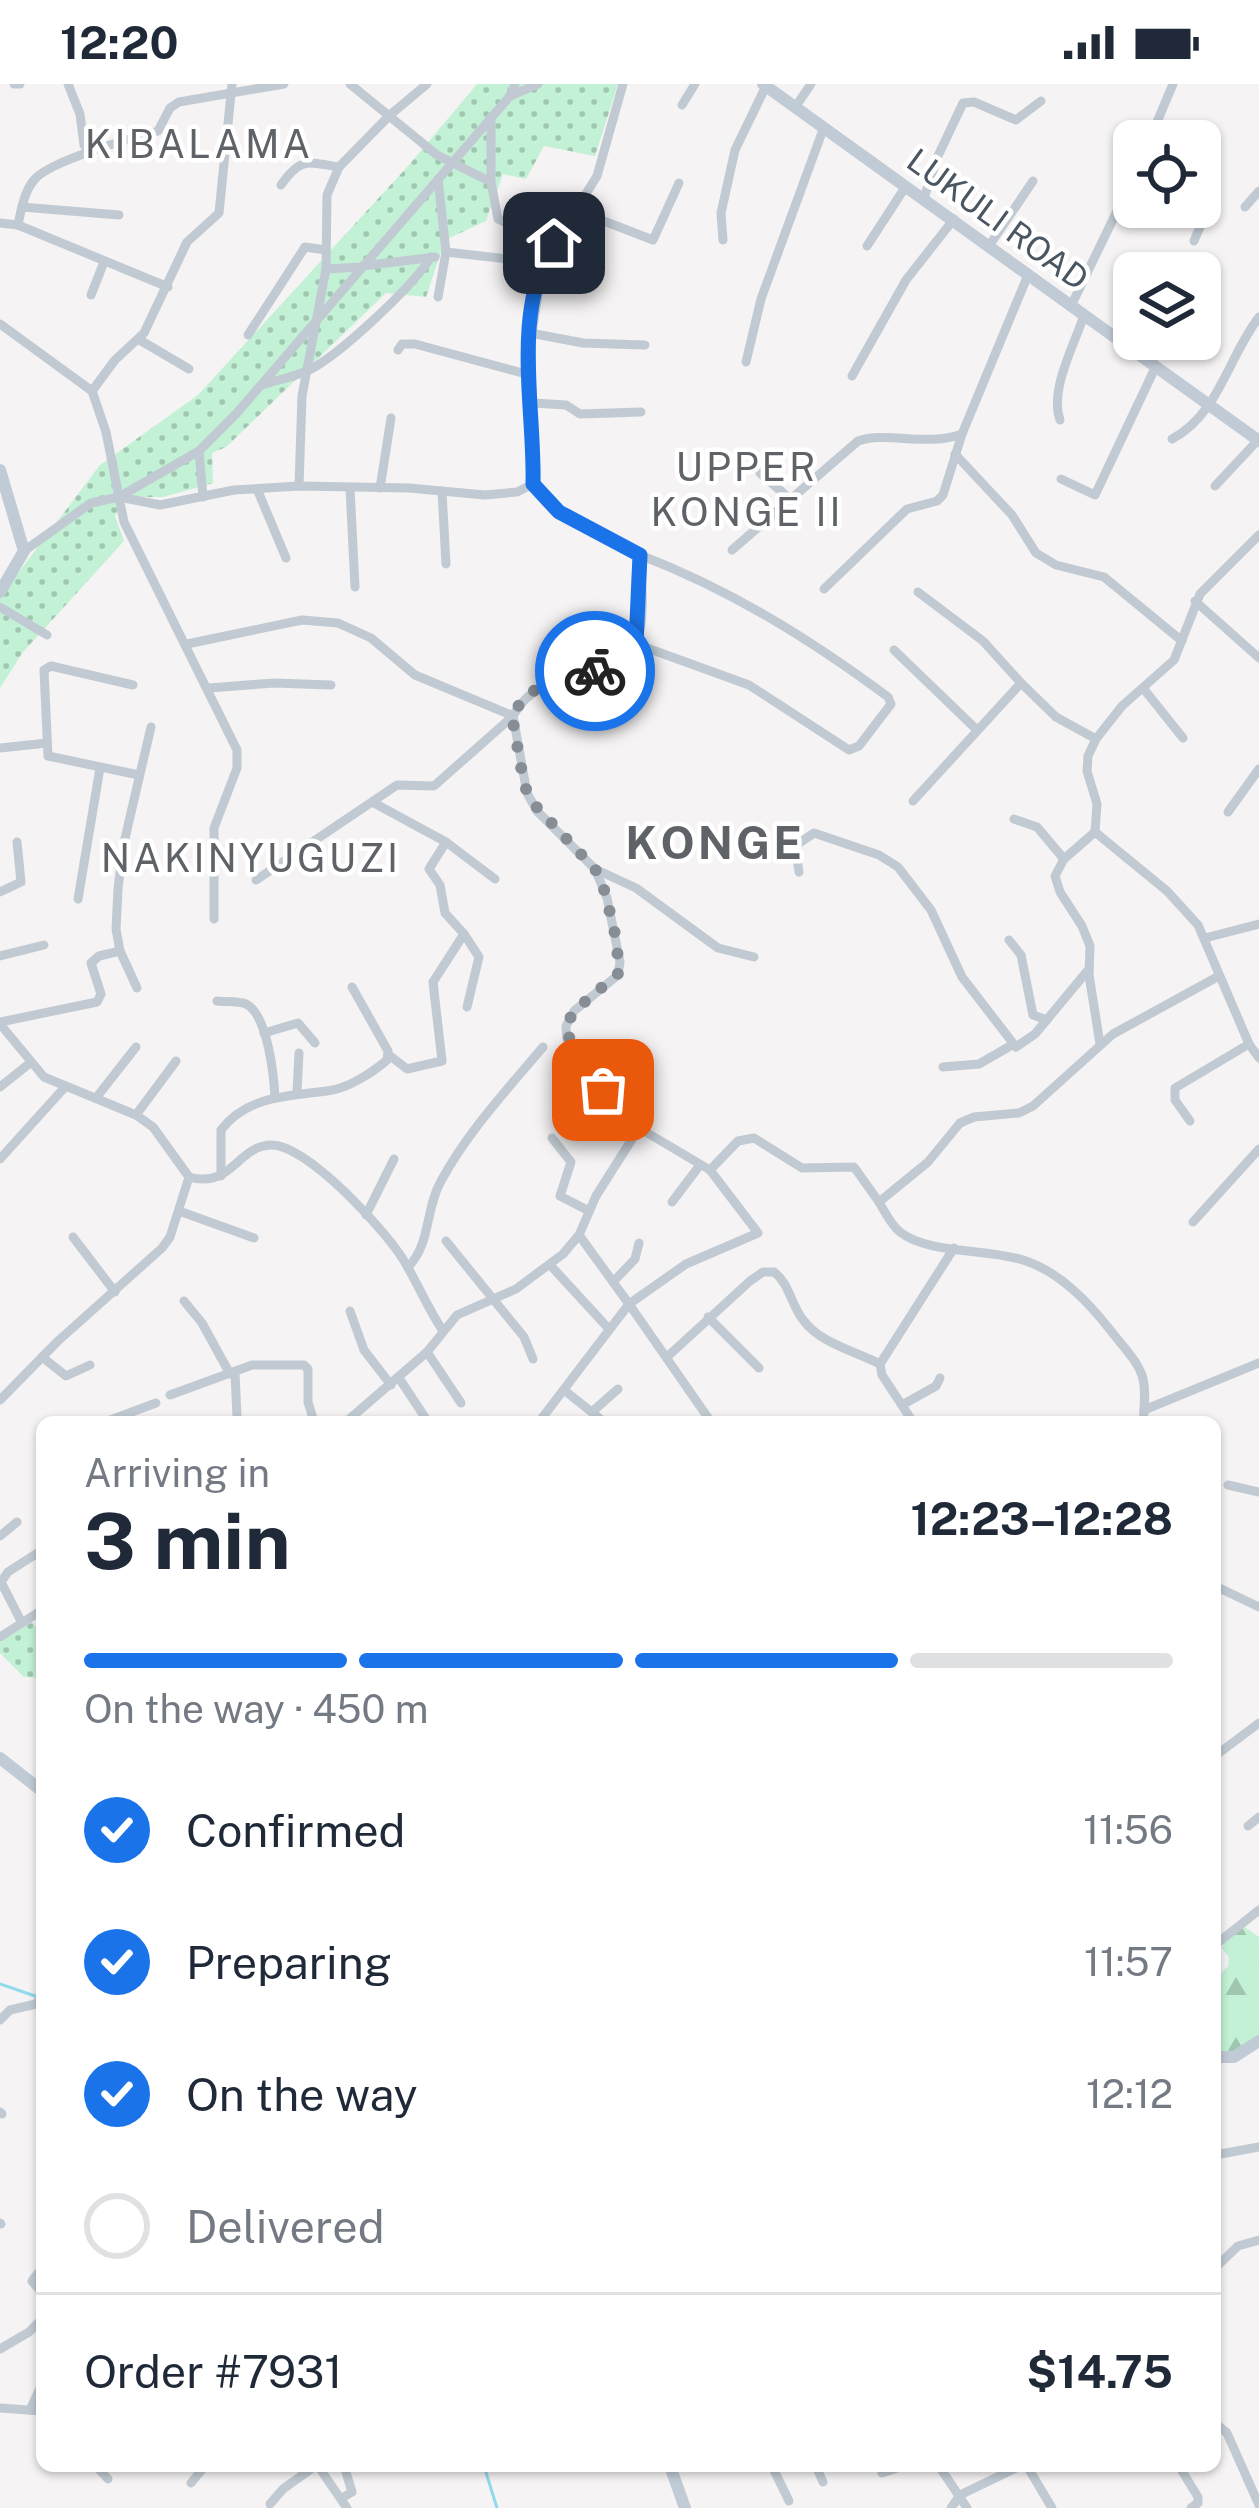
<!DOCTYPE html>
<meta charset="utf-8">
<style>
:root{--surface:#fff;--page:#f6f6f7;--text:#1f2937;--muted:#747a83;--line:#e0e1e3;--accent:#1a73e8}
body{margin:0;font-family:"Public Sans",sans-serif;background:var(--page);color:var(--text);height:100vh;display:flex;flex-direction:column;font-size:45px;white-space:nowrap}
*{box-sizing:border-box;margin:0}
p{font-size:39px;color:var(--muted)}
.icon{flex:none;width:66px;height:66px;fill:none;stroke:currentColor;stroke-width:2;stroke-linecap:round;stroke-linejoin:round}
.map{position:relative;flex:1;overflow:hidden}
.side{position:absolute;left:36px;top:1332px;width:1185px;height:1056px;display:flex;flex-direction:column;background:var(--surface);border-radius:18px;box-shadow:0 3px 9px #0004}
.side>*{flex:none}
.controls{position:absolute;left:1113px;top:36px;display:grid;gap:24px}
.controls a{display:grid;place-items:center;width:108px;height:108px;border-radius:18px;background:var(--surface);box-shadow:0 3px 9px #0004;font-size:60px}
.pin{position:absolute;display:grid;place-items:center;width:102px;height:102px;color:#fff;margin:-51px;border-radius:24px;box-shadow:0 6px 18px #0006}
.courier{position:absolute;display:grid;place-items:center;width:120px;height:120px;margin:-60px;border:9px solid #1a73e8;border-radius:50%;background:#fff;color:#222;box-shadow:0 3px 15px #0007}
.summary em{font-style:normal;font-weight:700}
.summary div{display:flex;flex-direction:column-reverse}
.summary{display:flex;align-items:center;justify-content:space-between;height:204px;padding:0 48px}
h1{font-size:78px;font-weight:700;line-height:90px}
.bar{display:grid;grid-template-columns:repeat(4,1fr);gap:18px 12px;align-content:center;height:144px;padding:0 48px}
.bar i{height:15px;border-radius:9px;background:var(--line)}
.bar .selected{background:var(--accent)}
.bar p{grid-column:span 4}
.line{display:flex;align-items:center;gap:30px;padding:0 48px;border-top:3px solid var(--line)}
.line div{flex:1}
ol{padding:0 48px;list-style:none}
li{display:flex;align-items:center;gap:36px;height:132px}
li p{margin-inline-start:auto}
li .icon{padding:12px;border-radius:50%;background:var(--accent);color:#fff;stroke-width:4}
li:last-child{color:var(--muted)}
li i{width:66px;height:66px;border:6px solid var(--line);border-radius:50%}
.status{display:flex;justify-content:space-between;align-items:center;height:84px;padding:0 60px;background:var(--surface);direction:ltr}
.status svg{height:33px;fill:currentColor}
.map>svg:first-child{display:block}
</style>
<div class="status"><b>12:20</b><svg viewBox="0 0 49 12"><path d="M0 12V9h3v3zM5 12V6h3v6zM10 12V3h3v9zM15 12V0h3v12zM26 1h20v11H26zM47 4h2v5h-2z"/></svg></div>
<div class="map">
<svg width="1259" height="2424" viewBox="0 0 1259 2424">
<defs>
<pattern id="grass-dots" width="8" height="8" patternUnits="userSpaceOnUse" patternTransform="scale(3)"><rect width="8" height="8" fill="#c3f1d5"/><path d="M2 2h.1M6 6h.1" fill="none" stroke="#a0c6b0" stroke-width="1.8" stroke-linecap="round"/></pattern>
<pattern id="forest-firs" width="22" height="20" patternUnits="userSpaceOnUse" patternTransform="scale(3)"><rect width="22" height="20" fill="#c3f1d5"/><path d="M5 1l3.5 6h-7zM16 11l3.5 6h-7z" fill="#a0c6b0"/></pattern>
</defs>
<rect width="100%" height="100%" fill="#f5f3f3"/>
<g fill="url(#grass-dots)">
<path d="M477,0H618L595,72L544,62L526,95L503,90L486,137L445,156L426,213L386,209L226,363L212,369L213,399L163,413H127L115,432L124,457L23,568L0,604V513L100,381L198,311L409,81Z"/>
<path d="M32,1538L42,1551V1594L24,1593L0,1569V1558Z"/>
</g>
<path fill="url(#forest-firs)" d="M1239,1839L1259,1853V1954L1232,1968L1215,1969V1896L1228,1882L1229,1873L1222,1864L1227,1851Z"/>
<g fill="none" stroke-linecap="round" stroke-linejoin="round">
<g stroke="#90daee" stroke-width="3">
<path d="M0,1900L38,1913"/>
<path d="M484,2382L497,2424"/>
</g>
<g stroke="#c1cad2" stroke-width="9">
<path d="M14,0H20"/>
<path d="M68,0L80,30L84,61L91,68"/>
<path d="M350,0L437,71L491,98L498,135L554,159"/>
<path d="M510,12L538,0"/>
<path d="M682,21L695,0"/>
<path d="M796,22L811,0"/>
<path d="M491,33V98"/>
<path d="M1149,57L1173,0"/>
<path d="M438,95L446,168"/>
<path d="M281,101C301,73 307,78 339,83"/>
<path d="M924,114L937,74L963,19L974,18L1016,36L1041,17"/>
<path d="M22,123L119,131"/>
<path d="M1245,123L1259,107"/>
<path d="M578,127L653,156L679,99"/>
<path d="M0,139L18,141C21,126 24,108 34,96C49,77 132,54 158,47L170,24L179,18L284,0"/>
<path d="M18,141L168,203"/>
<path d="M723,156L721,129L735,66L766,2"/>
<path d="M1194,157L1209,122L1200,105"/>
<path d="M867,162L906,102"/>
<path d="M989,162L1033,97"/>
<path d="M363,182L435,173"/>
<path d="M326,185L361,183"/>
<path d="M91,211L104,178"/>
<path d="M438,213L446,168L543,179"/>
<path d="M1071,222L1134,92"/>
<path d="M0,240L92,307L106,348L124,438L237,666V684L214,744V835"/>
<path d="M530,249L583,259L645,261"/>
<path d="M248,251L305,163L326,166"/>
<path d="M138,255L189,285"/>
<path d="M398,266L402,260H415L530,291"/>
<path d="M746,278L761,215L824,43"/>
<path d="M852,292L906,196L954,135"/>
<path d="M262,301C277,296 293,293 307,287C338,273 413,202 431,173"/>
<path d="M92,307L115,276L144,249L187,158L219,129L232,0"/>
<path d="M533,319L566,321L580,330L641,328"/>
<path d="M1060,336C1049,306 1075,260 1084,231"/>
<path d="M1172,355C1219,330 1228,273 1259,233"/>
<path d="M199,367L203,413"/>
<path d="M955,370L1012,431L1036,469L1056,481L1104,493L1182,557"/>
<path d="M760,389L790,415"/>
<path d="M1061,395L1095,411L1156,282"/>
<path d="M533,400L529,267L543,179L597,92L623,0"/>
<path d="M299,402L302,312L326,185L327,111L339,83L390,31L427,0"/>
<path d="M1215,402L1258,356"/>
<path d="M350,404L355,503"/>
<path d="M380,404L391,334"/>
<path d="M257,405L286,474"/>
<path d="M442,407L446,480"/>
<path d="M119,413L199,367L236,330L510,12L515,0"/>
<path d="M732,466L858,357C886,347 927,363 962,350"/>
<path d="M24,467L91,419L119,413L160,421L234,406L299,402L409,404L485,411L517,408L533,400"/>
<path d="M824,505L907,425L937,417L943,411L962,350L1028,191"/>
<path d="M918,508L983,557L1021,599"/>
<path d="M1195,517L1259,574"/>
<path d="M0,523L47,551"/>
<path d="M566,542L569,590"/>
<path d="M187,560L302,536L338,539L371,554L415,591L513,632L434,702L397,701L256,796"/>
<path d="M636,560L749,601L849,666L859,662L891,620L888,613C810,555 731,506 640,471"/>
<path d="M894,566L977,646"/>
<path d="M133,601L51,582L44,586L48,672L139,691"/>
<path d="M209,604L274,599L331,601"/>
<path d="M1143,604L1183,654"/>
<path d="M0,664L47,659"/>
<path d="M913,717L1021,599L1056,633L1096,655"/>
<path d="M374,719L446,758L429,785L440,801L445,829L464,850L433,898L442,977L407,985L389,971"/>
<path d="M1228,728L1259,685"/>
<path d="M1014,735L1037,743L1064,775"/>
<path d="M1095,748L1097,720L1087,687L1088,672L1096,655L1122,622L1174,576L1200,510L1259,451"/>
<path d="M1095,748L1167,807L1198,841L1249,960L1259,974"/>
<path d="M1095,748L1064,775L1055,792L1060,808L1082,842L1090,862L1089,891L1100,960"/>
<path d="M446,758L495,795"/>
<path d="M595,785L636,804L718,864L754,873"/>
<path d="M799,788L795,762L814,749L879,771L898,783L931,826L962,893L1016,963L1035,950L1089,885"/>
<path d="M0,808L21,798L17,758"/>
<path d="M78,815L100,684"/>
<path d="M464,850L479,873L467,923"/>
<path d="M1205,854L1259,840"/>
<path d="M1009,856L1021,871L1033,931L1047,936"/>
<path d="M0,872L44,861"/>
<path d="M137,904L120,867L116,845L118,805L123,763L151,643"/>
<path d="M217,917C225,918 239,917 246,920C268,931 274,993 275,1014"/>
<path d="M0,938L97,918L101,910L91,879L99,872L120,867"/>
<path d="M0,940L44,993L136,1031L153,1043L189,1093C232,1105 237,1062 271,1061C307,1060 391,1151 407,1182C419,1203 429,1226 443,1247"/>
<path d="M264,949L298,939L315,959"/>
<path d="M943,983L979,980L1012,961"/>
<path d="M0,1003L30,979"/>
<path d="M297,1008L299,969"/>
<path d="M96,1014L136,963"/>
<path d="M136,1031L176,977"/>
<path d="M1190,1037L1175,1016V1004L1249,960"/>
<path d="M639,1044L710,1086L738,1057L754,1054L802,1084L854,1083L879,1118"/>
<path d="M552,1054L571,1078L560,1112L589,1127"/>
<path d="M0,1075L65,1003"/>
<path d="M221,1092V1046C247,1012 288,1012 327,1007C347,1005 372,989 387,976L388,967L352,903"/>
<path d="M672,1118L700,1081"/>
<path d="M179,1127L254,1154"/>
<path d="M366,1131L394,1075"/>
<path d="M1193,1138L1259,1065"/>
<path d="M579,1151L629,1220L686,1180L758,1149L710,1086"/>
<path d="M73,1153L115,1208"/>
<path d="M446,1157L524,1253L533,1275"/>
<path d="M551,1182L609,1245"/>
<path d="M408,1183C431,1160 425,1125 441,1097C469,1046 506,1007 543,963"/>
<path d="M613,1198L635,1175L639,1159"/>
<path d="M184,1217L202,1239L230,1290"/>
<path d="M350,1227L364,1266L391,1301"/>
<path d="M708,1233L759,1284"/>
<path d="M427,1268L461,1319"/>
<path d="M42,1273L66,1292L90,1281"/>
<path d="M667,1273L750,1197L763,1188H774C790,1200 791,1222 804,1237C820,1259 857,1268 880,1280L882,1291L913,1338"/>
<path d="M880,1280L954,1164"/>
<path d="M235,1289L237,1333"/>
<path d="M399,1294L428,1338"/>
<path d="M564,1306L604,1338"/>
<path d="M170,1311L252,1281H304L308,1285V1318L314,1338"/>
<path d="M0,1316L58,1257L162,1164L170,1153L189,1093"/>
<path d="M902,1321L936,1302L940,1294"/>
<path d="M1144,1326L1259,1279"/>
<path d="M593,1327L618,1305"/>
<path d="M105,1338L156,1319"/>
<path d="M346,1338L427,1268L457,1231L516,1205L563,1170L579,1151L596,1112L639,1044L580,981L567,956L566,942L574,927L618,891L620,878L607,814L595,785L537,727L527,709L513,632C544,574 619,604 637,557C646,533 641,496 640,471L559,429L533,400"/>
<path d="M539,1338L629,1220L711,1338"/>
<path d="M1143,1338C1148,1287 1143,1287 1111,1247C1089,1219 1061,1189 1026,1177C990,1164 929,1171 900,1148C891,1141 885,1128 879,1118L928,1078L960,1039L974,1033L1019,1029L1033,1022L1113,950L1219,892"/>
<path d="M1228,1401L1259,1408"/>
<path d="M0,1452L17,1438"/>
<path d="M1215,1502L1259,1523"/>
<path d="M22,1539L1,1498L8,1488L42,1466"/>
<path d="M0,1553L42,1526"/>
<path d="M1215,1672L1259,1639"/>
<path d="M1248,1742L1259,1733"/>
<path d="M1215,1861L1259,1826"/>
<path d="M0,1936L10,1926L36,1920L42,1912"/>
<path d="M0,2028L2,2030"/>
<path d="M1215,2071L1259,2063"/>
<path d="M0,2139L1,2140"/>
<path d="M42,2184L32,2197L42,2209"/>
<path d="M1215,2184L1238,2162L1259,2156"/>
<path d="M0,2265L29,2248L42,2235"/>
<path d="M0,2324L42,2327"/>
<path d="M30,2326L42,2300"/>
<path d="M1215,2339L1227,2349L1259,2421"/>
<path d="M96,2382L108,2395"/>
<path d="M318,2382L347,2424"/>
<path d="M772,2382L789,2417"/>
<path d="M816,2382L823,2398"/>
<path d="M939,2382L967,2424"/>
<path d="M1027,2382L1052,2424"/>
<path d="M1179,2382L1198,2413V2419L1191,2424"/>
<path d="M882,2389L903,2382"/>
<path d="M191,2399L205,2382"/>
<path d="M342,2414L352,2408L344,2382"/>
<path d="M270,2420L283,2405L315,2382"/>
<path d="M951,2424L960,2411L1020,2382"/>
</g>
<g stroke="#c1cbd6" stroke-width="12">
<path d="M763,0L1259,357"/>
<path d="M0,386L24,467L0,508"/>
<path d="M0,1674L42,1707"/>
<path d="M1215,1973H1234L1259,1957"/>
<path d="M670,2382L685,2424"/>
</g>
</g>
<g fill="none" stroke-linecap="round" stroke-linejoin="round">
<path stroke="#868d94" stroke-width="12" stroke-dasharray="0 21.6" d="M595,587C561,592 530,599 512,632L524,700L531,717L595,785L602,798L614,844L620,888L574,927L566,942L575,974L603,1006"/>
<path stroke="#1a73e8" stroke-width="15" d="M554,159C511,227 535,324 533,400L559,428L640,471L636,560L617,579L595,587"/>
</g>
<g text-anchor="middle" stroke-width="9" stroke-linejoin="round" paint-order="stroke">
<g font-size="33" fill="#4a5661" stroke="#fff">
<text transform="translate(998 135) rotate(36)" y="12">LUKULI ROAD</text>
</g>
<g font-size="39" letter-spacing="3" fill="#5f6368" stroke="#fff">
<text x="199" y="74">KIBALAMA</text>
<text x="747" y="397">UPPER<tspan x="747" dy="45">KONGE II</tspan></text>
<text x="251" y="788">NAKINYUGUZI</text>
</g>
<g font-size="45" font-weight="bold" letter-spacing="3" fill="#5f6368" stroke="#fff">
<text x="715" y="775">KONGE</text>
</g>
</g>
</svg>
<div class="controls">
<a><svg class="icon" aria-label="locate" viewBox="0 0 24 24"><circle cx="12" cy="12" r="6"/><path d="M12 2v4M12 18v4M2 12h4M18 12h4"/></svg></a>
<a><svg class="icon" aria-label="layers" viewBox="0 0 24 24"><path d="M12 4l9 5-9 5-9-5zM3 14l9 5 9-5"/></svg></a>
</div>
<div class="pin" style="left:603px;top:1006px;background:#ea580c"><svg class="icon" aria-label="bag" viewBox="0 0 24 24"><path d="M5 8h14l-1 12H6zM9 8a3 3 0 0 1 6 0"/></svg></div>
<div class="pin" style="left:554px;top:159px;background:#1f2937"><svg class="icon" aria-label="home" viewBox="0 0 24 24"><path d="M3 11l9-7 9 7M6 9v11h12V9"/></svg></div>
<div class="courier" style="left:595px;top:587px"><svg class="icon" aria-label="bike" viewBox="0 0 24 24"><circle cx="6" cy="16" r="4"/><circle cx="18" cy="16" r="4"/><path d="M6 16l4-8h5l3 8M10 8l3 8H6M13 5h3"/></svg></div>
<section class="side">
<div class="summary"><div><h1>3 min</h1><p>Arriving in</p></div><em>12:23–12:28</em></div>
<div class="bar"><i class="selected"></i><i class="selected"></i><i class="selected"></i><i></i><p>On the way · 450 m</p></div>
<ol>
<li><svg class="icon" aria-label="check" viewBox="0 0 24 24"><path d="M5 12l5 5 9-10"/></svg>Confirmed<p>11:56</p></li>
<li><svg class="icon" aria-label="check" viewBox="0 0 24 24"><path d="M5 12l5 5 9-10"/></svg>Preparing<p>11:57</p></li>
<li><svg class="icon" aria-label="check" viewBox="0 0 24 24"><path d="M5 12l5 5 9-10"/></svg>On the way<p>12:12</p></li>
<li><i></i>Delivered</li>
</ol>
<div class="line" style="height:156px"><div>Order #7931</div><b>$14.75</b></div>
</section>
</div>
